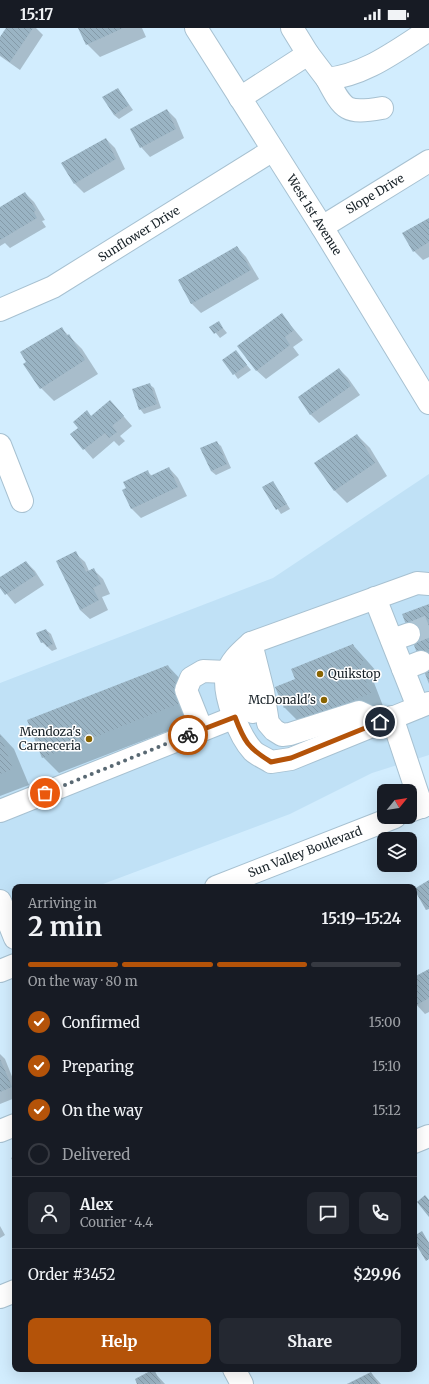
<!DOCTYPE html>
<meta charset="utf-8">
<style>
:root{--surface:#171b24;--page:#242831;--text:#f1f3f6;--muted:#9ea1a6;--line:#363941;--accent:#b45309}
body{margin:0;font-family:Merriweather,serif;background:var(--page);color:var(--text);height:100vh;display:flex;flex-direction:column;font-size:15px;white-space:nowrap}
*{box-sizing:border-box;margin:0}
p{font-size:13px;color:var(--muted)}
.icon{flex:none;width:22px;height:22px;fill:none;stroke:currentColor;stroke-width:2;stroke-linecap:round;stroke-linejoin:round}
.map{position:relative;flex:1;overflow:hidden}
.panel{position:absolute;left:12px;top:856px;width:405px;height:488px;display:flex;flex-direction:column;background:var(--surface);border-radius:8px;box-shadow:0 4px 16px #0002}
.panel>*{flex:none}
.needle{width:26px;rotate:60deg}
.tools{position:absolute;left:377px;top:756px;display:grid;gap:8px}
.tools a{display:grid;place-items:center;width:40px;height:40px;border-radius:8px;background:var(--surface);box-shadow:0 4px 16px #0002;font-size:20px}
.pin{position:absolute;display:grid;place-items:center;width:34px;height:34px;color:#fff;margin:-17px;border:2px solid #fff;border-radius:50%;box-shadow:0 1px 4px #0007}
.courier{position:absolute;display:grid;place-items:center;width:40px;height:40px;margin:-20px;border:3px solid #b45309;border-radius:50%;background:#fff;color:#222;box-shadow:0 1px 5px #0007}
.summary em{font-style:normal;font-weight:700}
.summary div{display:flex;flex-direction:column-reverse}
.summary{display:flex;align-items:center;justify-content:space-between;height:68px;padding:0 16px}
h1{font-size:26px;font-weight:700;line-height:30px}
.bar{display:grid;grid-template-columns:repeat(4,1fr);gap:6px 4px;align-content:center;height:48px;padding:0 16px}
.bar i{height:5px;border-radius:3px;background:var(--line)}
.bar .current{background:var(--accent)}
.bar p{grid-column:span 4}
.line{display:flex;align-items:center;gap:10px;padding:0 16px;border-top:1px solid var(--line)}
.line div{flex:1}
.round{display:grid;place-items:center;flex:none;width:42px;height:42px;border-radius:8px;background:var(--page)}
ol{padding:0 16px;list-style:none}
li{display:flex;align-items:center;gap:12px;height:44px}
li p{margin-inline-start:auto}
li .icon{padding:4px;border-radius:50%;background:var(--accent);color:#fff;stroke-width:4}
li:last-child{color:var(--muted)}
li i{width:22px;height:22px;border:2px solid var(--line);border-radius:50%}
.action{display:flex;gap:8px;margin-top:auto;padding:8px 16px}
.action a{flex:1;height:46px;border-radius:8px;background:var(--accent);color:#fff;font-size:16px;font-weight:700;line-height:46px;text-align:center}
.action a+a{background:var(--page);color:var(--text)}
.status{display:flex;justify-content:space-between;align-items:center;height:28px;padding:0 20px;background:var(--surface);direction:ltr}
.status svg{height:11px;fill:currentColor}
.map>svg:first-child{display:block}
</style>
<div class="status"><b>15:17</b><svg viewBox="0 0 49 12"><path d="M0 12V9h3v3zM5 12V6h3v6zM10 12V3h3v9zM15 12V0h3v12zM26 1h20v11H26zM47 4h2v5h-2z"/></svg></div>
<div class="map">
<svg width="429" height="1356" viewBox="0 0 429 1356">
<defs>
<pattern id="building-back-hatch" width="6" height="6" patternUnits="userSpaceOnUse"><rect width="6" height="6" fill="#9ab4c4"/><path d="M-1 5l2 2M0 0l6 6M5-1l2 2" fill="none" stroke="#849aa8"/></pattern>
</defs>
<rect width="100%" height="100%" fill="#d2edfe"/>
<path fill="#c0e1f6" d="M429,446V727L372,745L290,786L95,859H15V889L0,894V655L273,550Z"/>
<g fill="#0003">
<path d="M8,0H36L43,7L20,42L0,28V11Z"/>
<path d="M79,0H142L146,9L100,29L87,16Z"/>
<path d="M118,61L133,82L119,91L114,87Z"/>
<path d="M167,82L176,91L184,110L150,129L141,119Z"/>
<path d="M106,111L115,120L125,141L84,165L75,156L62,135Z"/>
<path d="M25,165L34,174L45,192L42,193L46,199L10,220L5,215L0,218V180Z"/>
<path d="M429,191V229L423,232L414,223Z"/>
<path d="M237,219L246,229L259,251L201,285L192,276L179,253Z"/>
<path d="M282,287L303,312L293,319L299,327L266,351L256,342Z"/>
<path d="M218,294L227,305L220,310L211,299Z"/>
<path d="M61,300L82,321L98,346L54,373L41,360Z"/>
<path d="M236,324L251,342L238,351L224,332Z"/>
<path d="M339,341L348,350L360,367L319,395L310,386Z"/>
<path d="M149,356L154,360L161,380L144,386L140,381Z"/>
<path d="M119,383L132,398L120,408L125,413L119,418L114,413L93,431L71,406L79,400L87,384L92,389Z"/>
<path d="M357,407L370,420L387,448L347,475L334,462Z"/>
<path d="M216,414L221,418L231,440L216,447L211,443Z"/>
<path d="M169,440L178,450L187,468L141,490L131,480L127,460L148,444L152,448Z"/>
<path d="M273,454L290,481L281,486L264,460Z"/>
<path d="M75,525L85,534L89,543L93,541L103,551L110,566L102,569L108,582L90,591L80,582Z"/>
<path d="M26,534L35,543L44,557L15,576L0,558V550Z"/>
<path d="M46,602L51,606L57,621L52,623L42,614Z"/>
<path d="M353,617L377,644L373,652L383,678L355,690L298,693L285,680L277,660L297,652Z"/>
<path d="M168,638L184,655L199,691L59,745L43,729Z"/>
<path d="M0,706L14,721L29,757L0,768Z"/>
<path d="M429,942V984L425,986L414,974V950Z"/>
<path d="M0,1026L5,1031L15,1056V1070L0,1076Z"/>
<path d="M15,1128V1137L11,1130Z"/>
<path d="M0,1198L5,1207L0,1210Z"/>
<path d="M153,1343L165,1356H138Z"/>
<path d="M371,1345L381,1356H350Z"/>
</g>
<g fill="url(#building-back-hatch)">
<path d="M6,0H33L10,34L0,27V9Z"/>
<path d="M78,0H123L86,17Z"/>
<path d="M118,60L129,77L114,87L102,69Z"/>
<path d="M167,81L176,101L140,120L130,101Z"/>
<path d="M106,110L116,131L74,156L61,135Z"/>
<path d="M25,164L36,182L34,184L37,190L0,212V179Z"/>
<path d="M429,190V214L413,224L402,205Z"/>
<path d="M237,218L251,242L191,276L178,252Z"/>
<path d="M282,285L294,302L285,309L290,317L256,343L237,318Z"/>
<path d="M219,293L223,300L214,306L209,299Z"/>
<path d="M62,299L67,308L69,306L85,332L40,361L23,336L26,334L20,324Z"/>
<path d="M236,322L247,337L233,347L222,332Z"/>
<path d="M339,340L351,358L310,387L298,369Z"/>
<path d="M150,355L157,376L139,382L132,361Z"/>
<path d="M110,372L124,388L112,398L117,404L109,410L105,405L83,422L70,406L78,400L73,394L87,382L91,388Z"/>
<path d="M357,406L375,435L334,463L314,435Z"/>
<path d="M217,413L227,436L211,443L200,420Z"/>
<path d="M169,439L178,459L131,481L122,462L126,460L123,454L148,442L150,448Z"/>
<path d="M273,453L287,476L276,482L262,459Z"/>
<path d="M76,523L86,544L94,540L101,556L93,560L99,572L80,582L56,533Z"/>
<path d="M26,533L36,547L5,567L0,560V549Z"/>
<path d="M429,576V656L402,586Z"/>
<path d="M46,601L53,616L47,619L44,614L41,615L36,605Z"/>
<path d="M353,616L357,627L364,630L360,639L371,665L342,677L344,680L304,698L295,676L284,680L275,659L295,651L291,641Z"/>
<path d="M168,637L183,674L42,730L27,692Z"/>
<path d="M0,707L13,741L0,746Z"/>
<path d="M429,852V881L426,882L414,861Z"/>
<path d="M429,941V970L415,978L414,949Z"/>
<path d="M0,1031L12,1059L0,1064Z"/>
<path d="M425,1167L429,1172V1189L417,1174Z"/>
<path d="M422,1203L429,1215V1231L426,1233L414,1213V1208Z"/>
<path d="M154,1341L161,1356H137L135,1351Z"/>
<path d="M371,1344L378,1356H347Z"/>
</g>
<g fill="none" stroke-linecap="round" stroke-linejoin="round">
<path stroke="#adc4d3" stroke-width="22" stroke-dasharray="22 11" stroke-linecap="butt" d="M409,606L429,598"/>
<g stroke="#a7c1d1" stroke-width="24">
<g id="minor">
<path d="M196,0L322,199L429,375"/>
<path d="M308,26L327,51C366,47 397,22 429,2"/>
<path d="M327,51C344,83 346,86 382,80"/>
<path d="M240,70L308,26L292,0"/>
<path d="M322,199L429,133"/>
<path d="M0,282L53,259L273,122"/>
<path d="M0,417L22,473"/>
<path d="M429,556L417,555L251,615C241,624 230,633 227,646C222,665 239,708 253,723C257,727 265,730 271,734L291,731L429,675"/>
<path d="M375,570L418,679"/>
<path d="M392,612L409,606"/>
<path d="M251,615L263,663L268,695L274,702L282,707L290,706L359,684L380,694"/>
<path d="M403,641L421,634"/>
<path d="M253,684L241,671C241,654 240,646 254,636"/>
<path d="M392,689L422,779"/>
<path d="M202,702L186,662L191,650L203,643L227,644"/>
<path d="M0,783L235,689"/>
<path d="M0,873L15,910"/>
<path d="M0,1103L15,1097"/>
<path d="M414,1114L429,1108"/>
<path d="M0,1269L15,1263"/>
<path d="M234,1341L242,1356"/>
</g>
</g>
<g stroke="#a7c1d1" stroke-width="24">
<g id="major">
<path d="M410,783L429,776"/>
<path d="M216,859L395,789"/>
<path d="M0,943L15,937"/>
</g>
</g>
<use href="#minor" stroke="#fff" stroke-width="22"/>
<use href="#major" stroke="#fff" stroke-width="22"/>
</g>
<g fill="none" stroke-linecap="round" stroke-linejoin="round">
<path stroke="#596973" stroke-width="4" stroke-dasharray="0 7.2" d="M45,765L188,707"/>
<path stroke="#b45309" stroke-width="5" d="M188,707L235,689C244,713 248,720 271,734L291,730L380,694"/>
</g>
<g fill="#896401" stroke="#fff" stroke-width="1.5">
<circle cx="320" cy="646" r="4"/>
<circle cx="324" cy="672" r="4"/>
<circle cx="89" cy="711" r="4"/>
</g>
<g text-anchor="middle" stroke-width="3" stroke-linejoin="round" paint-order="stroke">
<g font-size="12" fill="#182228" stroke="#fff">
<text transform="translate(375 166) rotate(-31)" y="4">Slope Drive</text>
<text transform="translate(314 187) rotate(58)" y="4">West 1st Avenue</text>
<text transform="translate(139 206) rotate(-32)" y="4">Sunflower Drive</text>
<text transform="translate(305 824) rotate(-21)" y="4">Sun Valley Boulevard</text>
</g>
<g font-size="12" fill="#182228" stroke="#fff" text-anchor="end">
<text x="328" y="650" text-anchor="start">Quikstop</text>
<text x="316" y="676">McDonald's</text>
<text x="81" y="708">Mendoza's<tspan x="81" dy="14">Carneceria</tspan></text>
</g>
</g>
</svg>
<div class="tools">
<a><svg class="needle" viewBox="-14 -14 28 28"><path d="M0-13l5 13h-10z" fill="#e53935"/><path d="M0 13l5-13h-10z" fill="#9ea1a6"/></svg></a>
<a><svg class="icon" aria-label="layers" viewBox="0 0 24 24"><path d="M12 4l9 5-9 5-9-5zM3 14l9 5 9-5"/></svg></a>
</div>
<div class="pin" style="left:45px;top:765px;background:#ea580c"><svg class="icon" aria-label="bag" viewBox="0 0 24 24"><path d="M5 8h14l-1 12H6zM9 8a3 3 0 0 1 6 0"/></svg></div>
<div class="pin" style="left:380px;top:694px;background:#1f2937"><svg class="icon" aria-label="home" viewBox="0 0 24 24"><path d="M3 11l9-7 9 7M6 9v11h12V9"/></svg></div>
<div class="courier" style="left:188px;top:707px"><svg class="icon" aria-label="bike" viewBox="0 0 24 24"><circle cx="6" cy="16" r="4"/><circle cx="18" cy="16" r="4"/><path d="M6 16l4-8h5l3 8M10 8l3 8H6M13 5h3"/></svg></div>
<section class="panel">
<div class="summary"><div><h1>2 min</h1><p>Arriving in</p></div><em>15:19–15:24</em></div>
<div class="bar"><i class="current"></i><i class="current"></i><i class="current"></i><i></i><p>On the way · 80 m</p></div>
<ol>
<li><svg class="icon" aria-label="check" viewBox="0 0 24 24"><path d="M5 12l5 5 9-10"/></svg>Confirmed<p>15:00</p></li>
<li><svg class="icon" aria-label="check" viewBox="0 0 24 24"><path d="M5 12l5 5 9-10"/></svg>Preparing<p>15:10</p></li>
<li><svg class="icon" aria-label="check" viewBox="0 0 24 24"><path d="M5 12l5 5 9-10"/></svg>On the way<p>15:12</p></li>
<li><i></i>Delivered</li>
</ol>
<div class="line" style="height:72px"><a class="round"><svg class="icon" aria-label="person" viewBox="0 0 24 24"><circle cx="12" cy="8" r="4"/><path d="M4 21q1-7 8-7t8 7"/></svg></a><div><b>Alex</b><p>Courier · 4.4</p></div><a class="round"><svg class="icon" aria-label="chat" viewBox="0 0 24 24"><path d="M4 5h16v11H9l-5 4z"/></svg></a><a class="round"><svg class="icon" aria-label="phone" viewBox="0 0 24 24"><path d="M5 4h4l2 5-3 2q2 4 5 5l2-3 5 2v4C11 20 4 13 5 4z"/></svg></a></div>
<div class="line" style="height:52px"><div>Order #3452</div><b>$29.96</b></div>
<div class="action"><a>Help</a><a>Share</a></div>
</section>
</div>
